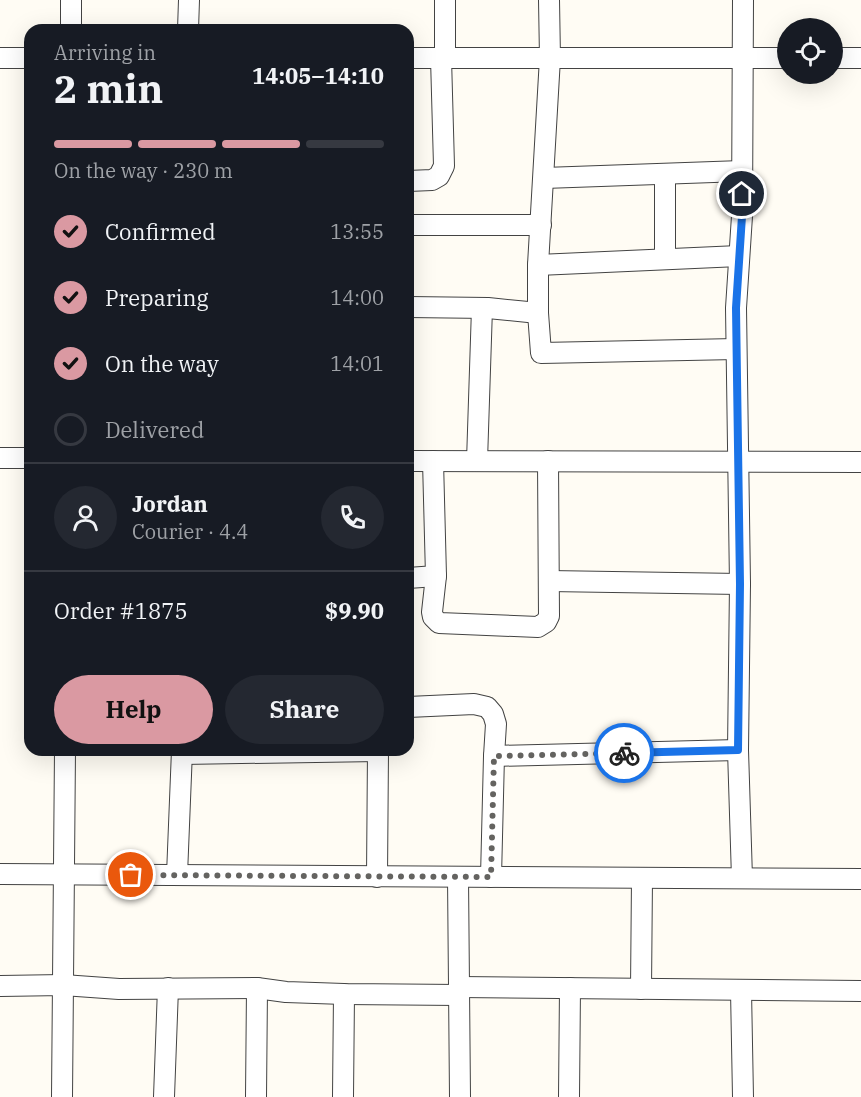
<!DOCTYPE html>
<meta charset="utf-8">
<style>
:root{--surface:#171b24;--page:#242831;--text:#f1f3f6;--muted:#9ea1a6;--line:#363941;--accent:#da99a2}
body{margin:0;font-family:"IBM Plex Serif",serif;background:var(--page);color:var(--text);height:100vh;display:flex;flex-direction:column;font-size:22px;white-space:nowrap}
*{box-sizing:border-box;margin:0}
p{font-size:20px;color:var(--muted)}
.icon{flex:none;width:33px;height:33px;fill:none;stroke:currentColor;stroke-width:2;stroke-linecap:round;stroke-linejoin:round}
.map{position:relative;flex:1;overflow:hidden}
.details{position:absolute;left:24px;top:24px;width:390px;height:732px;display:flex;flex-direction:column;background:var(--surface);border-radius:18px;box-shadow:0 6px 24px #0002}
.details>*{flex:none}
.fabs{position:absolute;left:777px;top:18px;display:grid;gap:12px}
.fabs a{display:grid;place-items:center;width:66px;height:66px;border-radius:50%;background:var(--surface);box-shadow:0 6px 24px #0002;font-size:30px}
.pin{position:absolute;display:grid;place-items:center;width:51px;height:51px;color:#fff;margin:-26px;border:3px solid #fff;border-radius:50%;box-shadow:0 2px 6px #0007}
.courier{position:absolute;display:grid;place-items:center;width:60px;height:60px;margin:-30px;border:4px solid #1a73e8;border-radius:50%;background:#fff;color:#222;box-shadow:0 2px 8px #0007}
.overview em{font-style:normal;font-weight:700}
.overview div{display:flex;flex-direction:column-reverse}
.overview{display:flex;align-items:center;justify-content:space-between;height:102px;padding:0 30px}
h1{font-size:39px;font-weight:700;line-height:45px}
.bar{display:grid;grid-template-columns:repeat(4,1fr);gap:9px 6px;align-content:center;height:72px;padding:0 30px}
.bar i{height:8px;border-radius:4px;background:var(--line)}
.bar .on{background:var(--accent)}
.bar p{grid-column:span 4}
.line{display:flex;align-items:center;gap:15px;padding:0 30px;border-top:2px solid var(--line)}
.line div{flex:1}
.round{display:grid;place-items:center;flex:none;width:63px;height:63px;border-radius:32px;background:var(--page)}
ol{padding:0 30px;list-style:none}
li{display:flex;align-items:center;gap:18px;height:66px}
li p{margin-inline-start:auto}
li .icon{padding:6px;border-radius:50%;background:var(--accent);color:#111;stroke-width:4}
li:last-child{color:var(--muted)}
li i{width:33px;height:33px;border:3px solid var(--line);border-radius:50%}
.button{display:flex;gap:12px;margin-top:auto;padding:12px 30px}
.button a{flex:1;height:69px;border-radius:36px;background:var(--accent);color:#111;font-size:24px;font-weight:700;line-height:69px;text-align:center}
.button a+a{background:var(--page);color:var(--text)}
.map>svg:first-child{display:block}
</style>
<div class="map">
<svg width="861" height="1097" viewBox="0 0 861 1097">
<rect width="100%" height="100%" fill="#fffcf4"/>
<g fill="none" stroke-linecap="round" stroke-linejoin="round">
<g stroke="#434343" stroke-width="22">
<g id="minor">
<path d="M445,0V58"/>
<path d="M549,0L550,58L538,265V313L541,353L736,349"/>
<path d="M71,30V0"/>
<path d="M188,30L189,0"/>
<path d="M0,58H30"/>
<path d="M408,58H788"/>
<path d="M832,58H861"/>
<path d="M544,178L742,171"/>
<path d="M408,181L432,180L439,176L444,166L441,58"/>
<path d="M408,225H541"/>
<path d="M665,259V174"/>
<path d="M538,265L739,256"/>
<path d="M408,307L488,308L538,313"/>
<path d="M0,458H30"/>
<path d="M408,461L861,462"/>
<path d="M477,461L482,308"/>
<path d="M436,576L432,612L433,617L439,623L538,627L546,622L549,616L548,461"/>
<path d="M408,578L436,576L433,461"/>
<path d="M549,581L740,584"/>
<path d="M408,707L474,704L487,707L493,714L496,724L494,756L491,877"/>
<path d="M182,754L378,751"/>
<path d="M494,756L738,750"/>
<path d="M0,874L861,879"/>
<path d="M177,875L182,750"/>
<path d="M377,877L378,750"/>
<path d="M458,877L460,1097"/>
<path d="M742,878L738,750L740,584L736,308L742,216L743,0"/>
<path d="M0,986L63,985L119,989L257,988L286,992L344,994L459,995"/>
<path d="M459,987L861,991"/>
<path d="M641,989L642,878"/>
<path d="M741,990L743,1097"/>
<path d="M62,1097L65,750"/>
<path d="M164,1097L168,988"/>
<path d="M256,1097L257,988"/>
<path d="M343,1097L344,994"/>
<path d="M569,1097L570,988"/>
</g>
</g>
<use href="#minor" stroke="#fff" stroke-width="20"/>
</g>
<g fill="none" stroke-linecap="round" stroke-linejoin="round">
<path stroke="#646360" stroke-width="6" stroke-dasharray="0 10.8" d="M131,875L491,877L494,756L624,753"/>
<path stroke="#1a73e8" stroke-width="8" d="M624,753L738,750L740,584L736,308L742,216V194"/>
</g>
</svg>
<div class="fabs">
<a><svg class="icon" aria-label="locate" viewBox="0 0 24 24"><circle cx="12" cy="12" r="6"/><path d="M12 2v4M12 18v4M2 12h4M18 12h4"/></svg></a>
</div>
<div class="pin" style="left:131px;top:875px;background:#ea580c"><svg class="icon" aria-label="bag" viewBox="0 0 24 24"><path d="M5 8h14l-1 12H6zM9 8a3 3 0 0 1 6 0"/></svg></div>
<div class="pin" style="left:742px;top:194px;background:#1f2937"><svg class="icon" aria-label="home" viewBox="0 0 24 24"><path d="M3 11l9-7 9 7M6 9v11h12V9"/></svg></div>
<div class="courier" style="left:624px;top:753px"><svg class="icon" aria-label="bike" viewBox="0 0 24 24"><circle cx="6" cy="16" r="4"/><circle cx="18" cy="16" r="4"/><path d="M6 16l4-8h5l3 8M10 8l3 8H6M13 5h3"/></svg></div>
<section class="details">
<div class="overview"><div><h1>2 min</h1><p>Arriving in</p></div><em>14:05–14:10</em></div>
<div class="bar"><i class="on"></i><i class="on"></i><i class="on"></i><i></i><p>On the way · 230 m</p></div>
<ol>
<li><svg class="icon" aria-label="check" viewBox="0 0 24 24"><path d="M5 12l5 5 9-10"/></svg>Confirmed<p>13:55</p></li>
<li><svg class="icon" aria-label="check" viewBox="0 0 24 24"><path d="M5 12l5 5 9-10"/></svg>Preparing<p>14:00</p></li>
<li><svg class="icon" aria-label="check" viewBox="0 0 24 24"><path d="M5 12l5 5 9-10"/></svg>On the way<p>14:01</p></li>
<li><i></i>Delivered</li>
</ol>
<div class="line" style="height:108px"><a class="round"><svg class="icon" aria-label="person" viewBox="0 0 24 24"><circle cx="12" cy="8" r="4"/><path d="M4 21q1-7 8-7t8 7"/></svg></a><div><b>Jordan</b><p>Courier · 4.4</p></div><a class="round"><svg class="icon" aria-label="phone" viewBox="0 0 24 24"><path d="M5 4h4l2 5-3 2q2 4 5 5l2-3 5 2v4C11 20 4 13 5 4z"/></svg></a></div>
<div class="line" style="height:78px"><div>Order #1875</div><b>$9.90</b></div>
<div class="button"><a>Help</a><a>Share</a></div>
</section>
</div>
